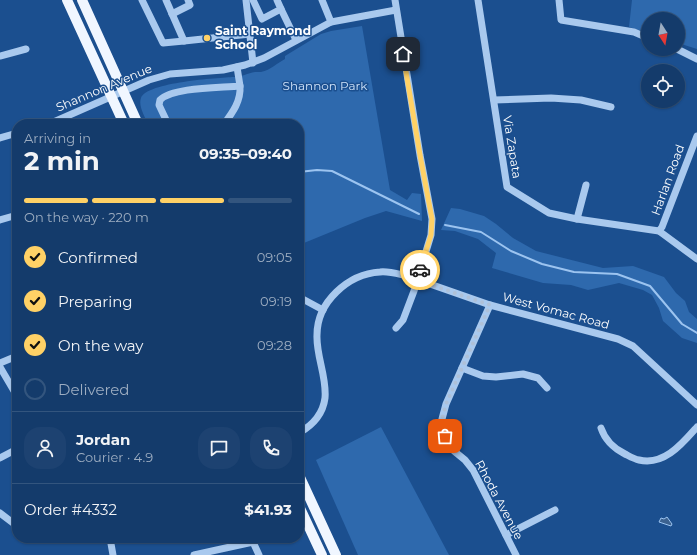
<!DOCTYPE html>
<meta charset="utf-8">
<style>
:root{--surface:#143b6b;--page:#1d4271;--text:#f1f3f6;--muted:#9dadc1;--line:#33557e;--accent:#ffd166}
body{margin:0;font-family:Montserrat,sans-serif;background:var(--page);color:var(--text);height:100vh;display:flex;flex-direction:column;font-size:15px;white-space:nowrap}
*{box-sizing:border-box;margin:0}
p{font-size:13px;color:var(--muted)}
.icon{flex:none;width:22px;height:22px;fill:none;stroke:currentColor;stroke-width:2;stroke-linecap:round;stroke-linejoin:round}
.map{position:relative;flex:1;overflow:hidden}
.side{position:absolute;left:12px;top:119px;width:292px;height:424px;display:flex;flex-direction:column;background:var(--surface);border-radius:16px;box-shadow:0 1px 3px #0004,0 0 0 1px var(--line)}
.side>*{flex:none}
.needle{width:26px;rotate:169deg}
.tools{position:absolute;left:641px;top:12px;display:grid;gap:8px}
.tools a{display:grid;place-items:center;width:44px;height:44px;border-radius:50%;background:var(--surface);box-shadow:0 1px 3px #0004,0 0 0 1px var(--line);font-size:20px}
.pin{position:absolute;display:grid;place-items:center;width:34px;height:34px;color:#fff;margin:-17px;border-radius:8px;box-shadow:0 2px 6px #0006}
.courier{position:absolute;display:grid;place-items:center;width:40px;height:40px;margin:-20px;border:3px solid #ffd166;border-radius:50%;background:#fff;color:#222;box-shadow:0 1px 5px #0007}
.overview em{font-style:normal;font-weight:700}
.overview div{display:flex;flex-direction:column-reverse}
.overview{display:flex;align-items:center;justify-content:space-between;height:68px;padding:0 12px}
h1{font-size:26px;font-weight:700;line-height:30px}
.bar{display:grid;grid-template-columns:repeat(4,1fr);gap:6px 4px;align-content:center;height:48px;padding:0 12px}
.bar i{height:5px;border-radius:3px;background:var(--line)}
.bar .current{background:var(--accent)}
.bar p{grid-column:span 4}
.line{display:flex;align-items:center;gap:10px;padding:0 12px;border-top:1px solid var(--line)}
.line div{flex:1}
.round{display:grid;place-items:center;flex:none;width:42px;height:42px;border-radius:16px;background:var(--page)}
ol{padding:0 12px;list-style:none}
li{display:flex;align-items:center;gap:12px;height:44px}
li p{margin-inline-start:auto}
li .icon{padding:4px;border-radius:50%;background:var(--accent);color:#111;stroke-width:4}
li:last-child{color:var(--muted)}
li i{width:22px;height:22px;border:2px solid var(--line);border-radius:50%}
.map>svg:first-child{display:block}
</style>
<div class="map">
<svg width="697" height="555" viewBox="0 0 697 555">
<rect width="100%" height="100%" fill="#1b4f8f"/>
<g fill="#2e69ad">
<path d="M632,0H697V49L678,43V19H648V33L629,27Z"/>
<path d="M362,26L390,190L407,200L412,193L421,194L422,221L386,211L365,218L299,245V124H148C145,117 138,106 141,98C147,82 218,78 234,77C241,77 248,73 255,72C257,72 259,72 261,72C271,70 277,63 285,59V56L321,34L331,31Z"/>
<path d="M451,208L460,209L484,216L496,224L513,238L536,251L603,268L633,266L664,277L676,293L685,301L689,312L697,319V343L682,338L663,321L659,308L652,295L643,290L619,283L588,290L571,285L543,283L492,268L496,253L478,239L455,231L441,230Z"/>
<path d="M381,427L449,555H358L316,460Z"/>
</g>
<path fill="#3c6290" stroke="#9cc4f0" d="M667,517L672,524L671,526L659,522L661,518L664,519Z"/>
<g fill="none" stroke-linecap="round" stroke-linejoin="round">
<g stroke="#9cc4f0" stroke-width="2">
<path d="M299,172L317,170L332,171L419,214"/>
<path d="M445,225L481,232L511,251L542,264L574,272L617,274L650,286L682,324L697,333"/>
</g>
<g stroke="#a9c9ee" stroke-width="7">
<path d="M142,0L163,43L184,41L166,0"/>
<path d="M246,0L253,63"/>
<path d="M253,0L262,19L281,9L277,0"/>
<path d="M322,0L331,22"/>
<path d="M395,0L420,155L432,219L431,235L414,291L403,320L396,328"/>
<path d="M478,0L507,187L549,213L577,219L659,231L697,259"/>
<path d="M559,0L561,20L634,32L648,38"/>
<path d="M281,9L296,40"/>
<path d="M172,14L190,5L188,0"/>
<path d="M184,41L250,34"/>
<path d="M677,49L697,59"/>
<path d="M0,56L26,49"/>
<path d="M494,100L551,98L581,100L611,107"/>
<path d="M49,124L149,80L170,74L223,70L245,65L264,58L331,22L396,10"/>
<path d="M168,124L159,105L160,100C173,87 220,88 240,86L237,67"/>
<path d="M224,124C233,112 241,101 240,86"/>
<path d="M0,138L17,133"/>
<path d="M577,219L586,185"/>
<path d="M0,220L17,215"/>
<path d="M659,231L662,227L697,136"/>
<path d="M299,297L323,310"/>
<path d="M490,305L446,404L442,419L445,436L454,451L465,460L473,470L516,555"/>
<path d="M0,363L17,356"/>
<path d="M0,367L17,396"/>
<path d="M462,368L483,376L496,377L523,374L538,378L547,388"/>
<path d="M601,428C605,440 613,448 625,454C629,456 634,459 639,460C664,466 682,444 697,427"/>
<path d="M299,433C313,425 323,414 325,398C327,377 316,356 317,335C317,302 348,274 380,272C389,271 398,274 407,276L490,305L618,339L633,346L697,405"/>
<path d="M0,458L17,449"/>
<path d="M0,513L17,526"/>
<path d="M506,535L555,510"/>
<path d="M110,538L113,555"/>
<path d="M194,555L253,542L259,555"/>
</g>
<g stroke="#f0f6ff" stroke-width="10">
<path d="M67,0L124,124"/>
<path d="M82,0L138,124"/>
<path d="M299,475L336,555"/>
<path d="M299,506L322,555"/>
</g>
</g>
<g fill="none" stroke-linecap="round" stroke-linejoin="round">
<path stroke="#afc1d8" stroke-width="4" stroke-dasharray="0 7.2" d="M420,270L417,280L490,305L446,404L442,419L445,436"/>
<path stroke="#ffd166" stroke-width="5" d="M403,54L420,155L432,219L431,235L420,270"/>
</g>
<circle fill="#ffd166" stroke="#1b4f8f" stroke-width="1.5" cx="207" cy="38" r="4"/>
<g text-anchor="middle" stroke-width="3" stroke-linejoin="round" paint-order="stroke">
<g font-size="12" font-weight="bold" fill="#fff" stroke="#1b4f8f" text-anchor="start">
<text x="215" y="35">Saint Raymond<tspan x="215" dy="14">School</tspan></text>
</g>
<g font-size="12" fill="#cfe3fa" stroke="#1b4f8f">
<text x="325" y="90">Shannon Park</text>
</g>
<g font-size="12" fill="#fff" stroke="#1b4f8f">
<text transform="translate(104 88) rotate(-23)" y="4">Shannon Avenue</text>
<text transform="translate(512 147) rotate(81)" y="4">Via Zapata</text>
<text transform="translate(668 180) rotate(-70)" y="4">Harlan Road</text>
<text transform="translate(556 311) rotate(15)" y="4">West Vomac Road</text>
<text transform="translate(499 500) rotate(62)" y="4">Rhoda Avenue</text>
</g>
</g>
</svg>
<div class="tools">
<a><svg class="needle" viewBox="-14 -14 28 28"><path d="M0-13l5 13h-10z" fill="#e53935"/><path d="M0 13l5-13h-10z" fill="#9dadc1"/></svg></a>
<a><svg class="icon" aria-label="locate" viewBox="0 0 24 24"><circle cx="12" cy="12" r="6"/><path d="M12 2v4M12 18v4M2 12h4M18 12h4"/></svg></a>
</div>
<div class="pin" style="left:445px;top:436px;background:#ea580c"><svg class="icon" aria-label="bag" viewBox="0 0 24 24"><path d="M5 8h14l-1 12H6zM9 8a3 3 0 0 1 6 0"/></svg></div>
<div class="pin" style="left:403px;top:54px;background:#1f2937"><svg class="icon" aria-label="home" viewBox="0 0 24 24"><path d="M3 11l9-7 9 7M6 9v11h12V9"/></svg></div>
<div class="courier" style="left:420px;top:270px"><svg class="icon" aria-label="car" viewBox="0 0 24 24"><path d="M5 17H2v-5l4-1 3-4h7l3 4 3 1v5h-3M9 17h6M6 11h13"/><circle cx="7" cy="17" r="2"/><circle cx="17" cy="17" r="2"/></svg></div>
<section class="side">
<div class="overview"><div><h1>2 min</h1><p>Arriving in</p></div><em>09:35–09:40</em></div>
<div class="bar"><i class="current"></i><i class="current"></i><i class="current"></i><i></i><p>On the way · 220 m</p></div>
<ol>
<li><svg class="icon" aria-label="check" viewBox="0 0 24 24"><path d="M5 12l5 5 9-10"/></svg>Confirmed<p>09:05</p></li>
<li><svg class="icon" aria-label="check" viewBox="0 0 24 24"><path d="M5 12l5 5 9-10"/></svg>Preparing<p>09:19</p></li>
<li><svg class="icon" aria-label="check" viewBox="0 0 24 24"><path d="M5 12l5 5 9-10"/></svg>On the way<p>09:28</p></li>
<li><i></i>Delivered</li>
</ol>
<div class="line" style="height:72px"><a class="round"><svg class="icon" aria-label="person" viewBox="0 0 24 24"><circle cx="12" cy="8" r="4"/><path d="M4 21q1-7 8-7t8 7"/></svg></a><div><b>Jordan</b><p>Courier · 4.9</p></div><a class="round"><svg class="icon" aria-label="chat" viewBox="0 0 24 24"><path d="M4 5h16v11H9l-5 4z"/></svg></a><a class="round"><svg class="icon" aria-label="phone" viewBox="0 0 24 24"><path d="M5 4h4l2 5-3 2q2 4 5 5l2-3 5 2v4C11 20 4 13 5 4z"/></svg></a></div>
<div class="line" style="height:52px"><div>Order #4332</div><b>$41.93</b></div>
</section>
</div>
